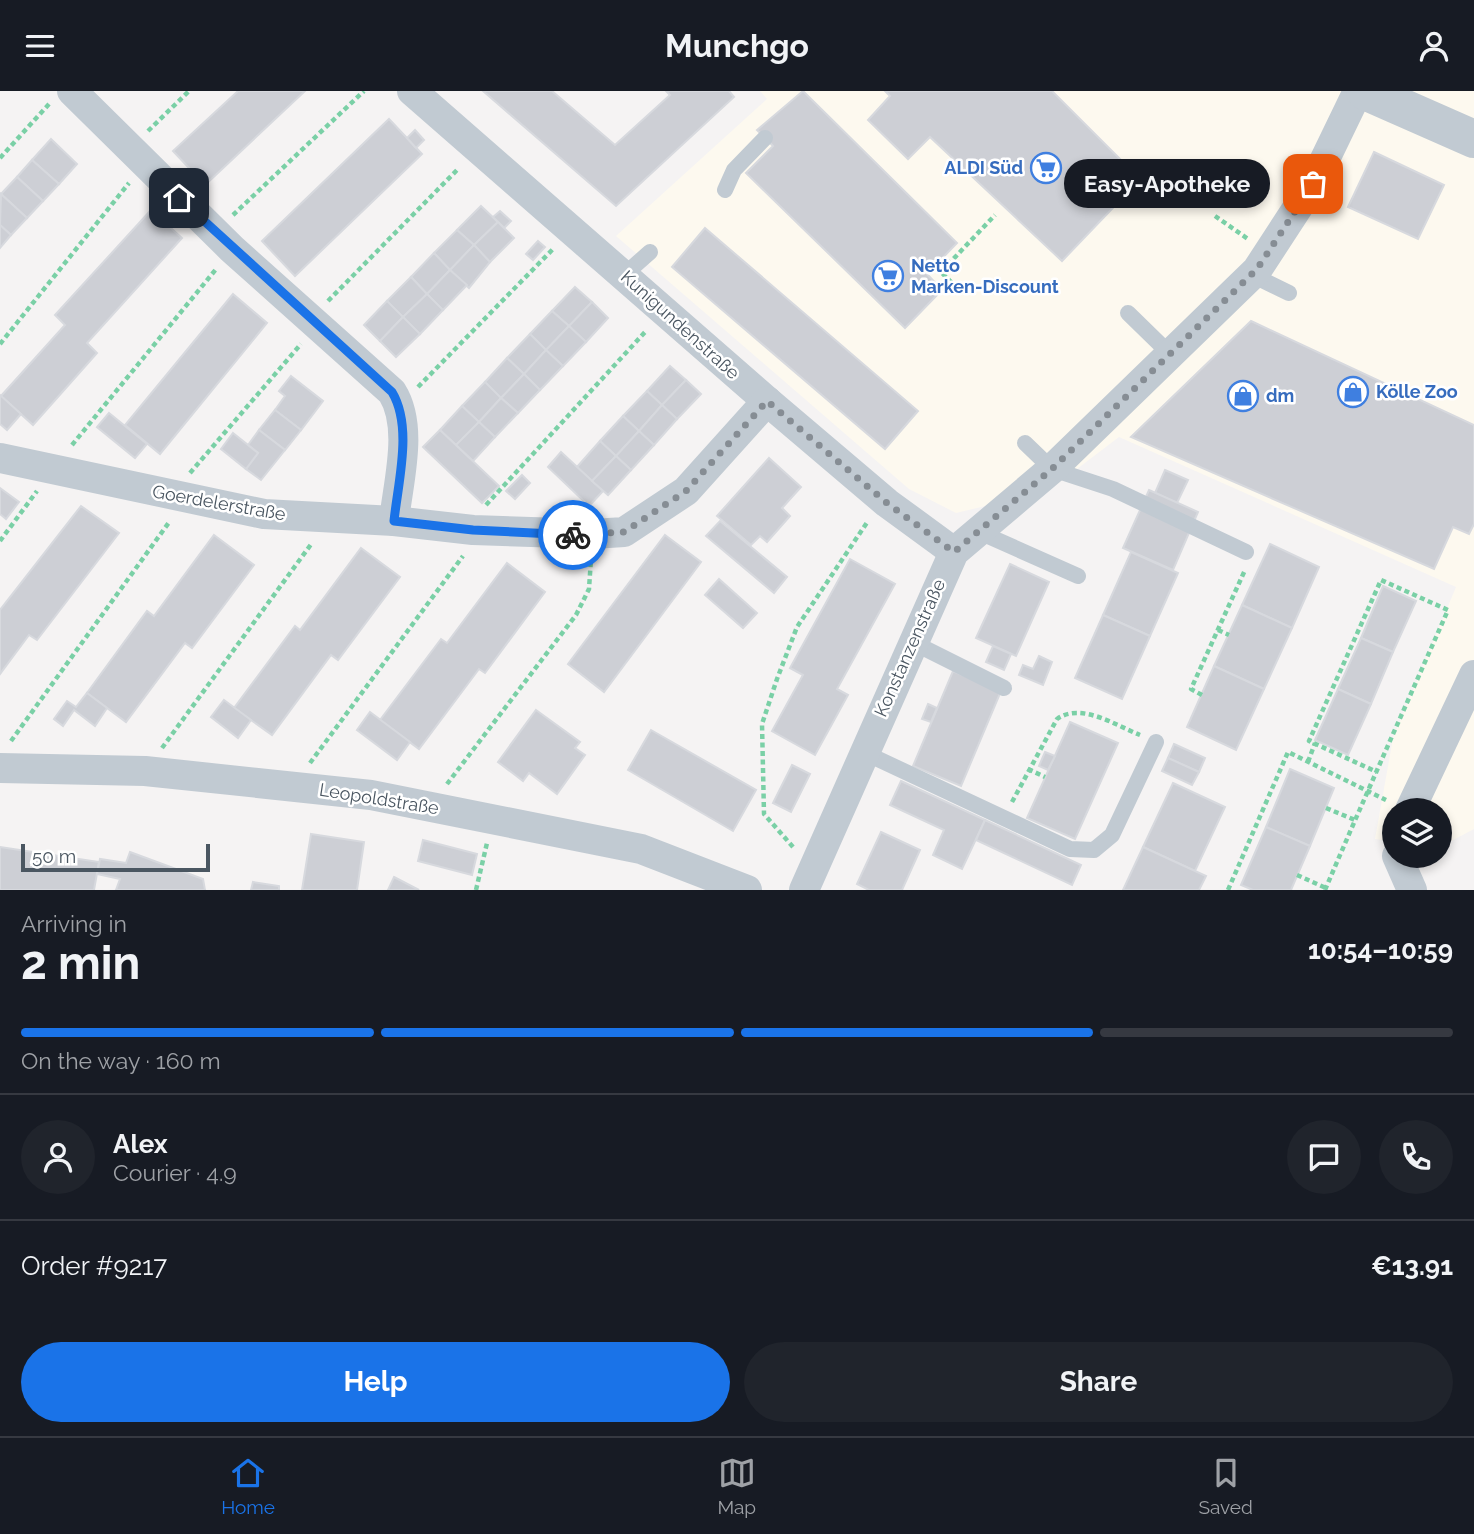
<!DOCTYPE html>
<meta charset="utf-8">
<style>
:root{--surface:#171b24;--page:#20242c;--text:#f1f3f6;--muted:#9ea1a6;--line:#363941;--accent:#1a73e8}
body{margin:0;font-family:Raleway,sans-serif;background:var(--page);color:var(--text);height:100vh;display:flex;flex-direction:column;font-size:26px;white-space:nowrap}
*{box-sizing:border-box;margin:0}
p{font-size:23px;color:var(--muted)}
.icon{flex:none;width:38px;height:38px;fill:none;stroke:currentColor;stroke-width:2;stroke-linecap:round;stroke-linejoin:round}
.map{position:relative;height:799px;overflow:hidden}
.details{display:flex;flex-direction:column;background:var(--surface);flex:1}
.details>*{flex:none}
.tools{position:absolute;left:1382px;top:707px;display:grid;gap:14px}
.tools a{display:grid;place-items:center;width:70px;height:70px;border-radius:50%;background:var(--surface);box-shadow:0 4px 10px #0003;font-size:35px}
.scale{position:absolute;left:21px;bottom:18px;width:189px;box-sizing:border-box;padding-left:7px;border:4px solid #4a5661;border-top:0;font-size:19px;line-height:24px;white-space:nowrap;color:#4a5661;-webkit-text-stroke:5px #fff;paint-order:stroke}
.pin{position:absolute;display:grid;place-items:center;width:60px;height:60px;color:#fff;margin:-30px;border-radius:14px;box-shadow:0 4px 10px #0006}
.courier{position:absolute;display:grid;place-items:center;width:70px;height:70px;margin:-35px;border:5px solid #1a73e8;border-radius:50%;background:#fff;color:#222;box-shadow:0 2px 9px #0007}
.bubble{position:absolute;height:49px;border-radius:24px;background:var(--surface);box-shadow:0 4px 10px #0003;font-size:23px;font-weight:700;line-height:49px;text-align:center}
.summary em{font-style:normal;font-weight:700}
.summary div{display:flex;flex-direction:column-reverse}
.summary{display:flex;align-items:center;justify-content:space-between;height:119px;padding:0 21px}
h1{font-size:46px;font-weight:700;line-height:52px}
.bar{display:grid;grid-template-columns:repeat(4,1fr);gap:10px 7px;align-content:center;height:84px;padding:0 21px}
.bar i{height:9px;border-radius:5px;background:var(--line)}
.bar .current{background:var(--accent)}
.bar p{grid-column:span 4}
.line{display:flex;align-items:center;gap:18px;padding:0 21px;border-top:2px solid var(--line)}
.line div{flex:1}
.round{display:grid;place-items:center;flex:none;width:74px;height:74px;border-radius:37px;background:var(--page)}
.primary-button{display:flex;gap:14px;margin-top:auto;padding:14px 21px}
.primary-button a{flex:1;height:80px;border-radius:42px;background:var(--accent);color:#fff;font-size:28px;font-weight:700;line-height:80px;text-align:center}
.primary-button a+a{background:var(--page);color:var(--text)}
header{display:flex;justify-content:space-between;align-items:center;height:91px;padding:0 21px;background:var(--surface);font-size:32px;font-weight:700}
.tab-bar{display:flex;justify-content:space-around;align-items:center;height:98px;border-top:2px solid var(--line);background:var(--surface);font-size:19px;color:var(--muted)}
.tab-bar a{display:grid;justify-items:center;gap:4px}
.tab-bar .current{color:var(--accent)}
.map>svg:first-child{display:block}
</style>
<header><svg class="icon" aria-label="menu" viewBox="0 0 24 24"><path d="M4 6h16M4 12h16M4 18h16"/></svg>Munchgo<svg class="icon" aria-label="person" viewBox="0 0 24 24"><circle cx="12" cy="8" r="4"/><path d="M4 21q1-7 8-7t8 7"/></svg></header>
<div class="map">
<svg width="1474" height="799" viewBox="0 0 1474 799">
<rect width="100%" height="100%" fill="#f5f3f3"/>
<path fill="#fdf9ef" d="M760,0H1474V738L1440,756V719H1395V751L1375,748L1393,647L1456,496L1119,346L1048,400L956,422L909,398L616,145L767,8Z"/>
<g fill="#cdcfd5" stroke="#d7d9de" stroke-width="2">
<path d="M238,0H305L205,94L173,60Z"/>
<path d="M483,0H552L615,54L670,4L666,0H729L734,6L616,115Z"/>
<path d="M803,0L957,152L927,183L942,199L905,237L746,82L773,55L757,39Z"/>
<path d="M885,0H1052L1138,86L1129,94L1132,97L1062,170L930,46L908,68L868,29L890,5Z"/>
<path d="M389,28L422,63L295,185L262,150Z"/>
<path d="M415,39L424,49L416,57L407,47Z"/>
<path d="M51,48L77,73L59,93L32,69Z"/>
<path d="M1374,61L1444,94L1418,148L1348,116Z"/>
<path d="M32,69L59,93L43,110L17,86Z"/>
<path d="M17,86L43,110L27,127L1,103Z"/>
<path d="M1,103L27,127L11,144L0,134Z"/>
<path d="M481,115L498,131L474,154L457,139Z"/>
<path d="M151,119L182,147L87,252L97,262L33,334L1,305L65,234L55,224Z"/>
<path d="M500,120L511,130L504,137L493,126Z"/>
<path d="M498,131L514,147L490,171L474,154Z"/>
<path d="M0,134L11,144L0,157Z"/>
<path d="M705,137L918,320L885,358L672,176Z"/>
<path d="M457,139L474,154L450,179L434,162Z"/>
<path d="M538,150L545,156L533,169L526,163Z"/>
<path d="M474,154L490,171L469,197L450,179Z"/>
<path d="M434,162L450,179L427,203L411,186Z"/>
<path d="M450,179L467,194L443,219L427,203Z"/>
<path d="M411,186L427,203L403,226L387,210Z"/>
<path d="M575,196L592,211L569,235L552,220Z"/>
<path d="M233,203L267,232L160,363L125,334Z"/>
<path d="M427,203L443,219L420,243L403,226Z"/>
<path d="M387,210L403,226L380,250L364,234Z"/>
<path d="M592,211L608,227L586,251L569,235Z"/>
<path d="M552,220L569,235L546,259L530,243Z"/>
<path d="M403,226L420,243L396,266L380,250Z"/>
<path d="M1251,230L1474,334V433L1469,443L1453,436L1434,478L1131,346Z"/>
<path d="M569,235L586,251L563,275L546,259Z"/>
<path d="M530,243L546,259L524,283L507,267Z"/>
<path d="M546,259L563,275L540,299L524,283Z"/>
<path d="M507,267L524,283L501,307L485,291Z"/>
<path d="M670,275L686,289L662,314L647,300Z"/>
<path d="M524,283L540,299L518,322L501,307Z"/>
<path d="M291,285L323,310L301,339L275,319L285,305L279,300Z"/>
<path d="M686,289L701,303L677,328L662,314Z"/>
<path d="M485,291L501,307L479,331L462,315Z"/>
<path d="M647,300L662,314L639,340L623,325Z"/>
<path d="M0,304L21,323L7,339L0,333Z"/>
<path d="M501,307L518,322L495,346L479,331Z"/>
<path d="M662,314L677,328L654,354L639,340Z"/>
<path d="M462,315L479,331L456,354L440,339Z"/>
<path d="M275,319L301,339L285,359L259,339Z"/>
<path d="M109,322L147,353L135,367L97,336Z"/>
<path d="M623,325L639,340L616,365L600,350Z"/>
<path d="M479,331L495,346L473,370L456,354Z"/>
<path d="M259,339L285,359L261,389L246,378L258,362L248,354Z"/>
<path d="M440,339L499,395L482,412L423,356Z"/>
<path d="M639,340L654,354L631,379L616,365Z"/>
<path d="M233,342L258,362L246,378L221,358Z"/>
<path d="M600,350L616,365L592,390L577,376Z"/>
<path d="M561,361L603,400L589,415L548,376Z"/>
<path d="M616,365L631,379L608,404L592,390Z"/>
<path d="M769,367L801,396L782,417L790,425L767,451L760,445L751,454L717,425Z"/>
<path d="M1165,379L1188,389L1177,412L1155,402Z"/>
<path d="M522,384L530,392L515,408L506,400Z"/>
<path d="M0,397L19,411L6,428L0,423Z"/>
<path d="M1149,399L1198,421L1173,479L1123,457Z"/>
<path d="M81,415L119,442L37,549L29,544L0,583V519Z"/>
<path d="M720,430L787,486L774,502L706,445Z"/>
<path d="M214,444L254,474L192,557L185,552L126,631L87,602L147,520L154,525Z"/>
<path d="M665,444L701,471L604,601L568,573Z"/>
<path d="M1270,453L1319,476L1292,537L1242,514Z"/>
<path d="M361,457L400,486L338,569L331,564L272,644L234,617L295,535L300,539Z"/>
<path d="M1131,461L1178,482L1150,545L1103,524Z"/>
<path d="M850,468L895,493L837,598L848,604L815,664L772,640L803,584L790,577Z"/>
<path d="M507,472L545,501L485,582L479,578L419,658L380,629L441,548L447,552Z"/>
<path d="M1010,473L1049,491L1016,565L976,547Z"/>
<path d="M719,488L757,522L743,537L705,504Z"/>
<path d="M1383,495L1416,510L1393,561L1361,547Z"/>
<path d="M1242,514L1292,537L1264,598L1214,575Z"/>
<path d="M1103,524L1150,545L1122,608L1075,587Z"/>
<path d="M1361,547L1393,561L1371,613L1338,598Z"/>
<path d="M993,555L1011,563L1004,579L986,571Z"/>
<path d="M1039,565L1052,571L1043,594L1019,584L1023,574L1033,578Z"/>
<path d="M1214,575L1264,598L1236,659L1187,636Z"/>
<path d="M953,580L1001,600L961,695L913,675Z"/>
<path d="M1338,598L1371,613L1348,664L1315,649Z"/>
<path d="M87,602L107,617L95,635L74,619L63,635L54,628L67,610L76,616Z"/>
<path d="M224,609L251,629L238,647L211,626Z"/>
<path d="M928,613L937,617L931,631L922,628Z"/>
<path d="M536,619L580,651L575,657L585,664L557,703L529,682L523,690L498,671Z"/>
<path d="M370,621L410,651L397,669L357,639Z"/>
<path d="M1070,631L1118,652L1075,748L1027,727Z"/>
<path d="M651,639L756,699L733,740L628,679Z"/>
<path d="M1174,653L1205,667L1199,681L1168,667Z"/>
<path d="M1045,661L1055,665L1048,679L1039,675Z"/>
<path d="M1168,667L1199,681L1192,694L1162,680Z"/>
<path d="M792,674L810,683L791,721L773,712Z"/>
<path d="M1290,678L1334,697L1310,755L1266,736Z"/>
<path d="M901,690L985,729L962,778L933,764L944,739L890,714Z"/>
<path d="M1173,692L1225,716L1195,780L1143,756Z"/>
<path d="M985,729L1081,774L1072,794L976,749Z"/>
<path d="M1266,736L1310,755L1291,799H1253L1241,794Z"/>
<path d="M881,741L920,759L902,799H869L857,793Z"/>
<path d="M311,743L364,751L357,799H302Z"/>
<path d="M423,749L477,763L472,784L418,770Z"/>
<path d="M0,756L99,771L94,799H0Z"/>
<path d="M1143,756L1206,785L1199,799H1123Z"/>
<path d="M130,761L203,788L205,799H116L120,788L97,783L100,768L126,772Z"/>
<path d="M394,786L419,799H388Z"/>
<path d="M253,791L279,795V799H251Z"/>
</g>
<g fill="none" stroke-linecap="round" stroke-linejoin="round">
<g stroke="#7ad0a6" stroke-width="4.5" stroke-dasharray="5 3.5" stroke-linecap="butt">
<path d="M148,40L189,0"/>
<path d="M0,67L49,13"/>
<path d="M233,124L364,0"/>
<path d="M1215,125L1248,148"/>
<path d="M958,198L941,181L995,124"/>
<path d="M328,210L459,77"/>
<path d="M0,253L129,92"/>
<path d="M418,296L554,157"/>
<path d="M72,354L217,177"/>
<path d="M190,382L301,253"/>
<path d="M486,414L646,240"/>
<path d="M0,450L37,400"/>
<path d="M1218,539L1229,544"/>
<path d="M1202,604L1191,598L1245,479"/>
<path d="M11,650L170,430"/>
<path d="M162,657L312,452"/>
<path d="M1308,671L1315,652"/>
<path d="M310,672L463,465"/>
<path d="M1028,678L1045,686"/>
<path d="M447,693L576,524L589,498L591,468"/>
<path d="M1012,711L1057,628C1081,611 1115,634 1140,644"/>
<path d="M1326,717L1355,729"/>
<path d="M793,756L764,723L762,633L777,588L797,536L868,430"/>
<path d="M1297,784L1326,797"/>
<path d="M476,799L487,752"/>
<path d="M1228,799L1288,661L1386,709"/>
<path d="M1325,799C1365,705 1407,612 1448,519L1381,489L1309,650L1377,681"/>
</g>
<g stroke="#c1cad2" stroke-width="16">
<path d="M725,99L734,79L765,47"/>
<path d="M624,184L650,161"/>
<path d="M1252,184L1289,202"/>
<path d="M1128,222L1170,263"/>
<path d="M1025,352L1052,378L1113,398L1246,461"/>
<path d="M979,441L1078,485"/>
<path d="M912,551L1004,597"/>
<path d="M863,661L1070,758L1094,759L1112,744L1156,651"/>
</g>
<g stroke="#c1cad2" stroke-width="30">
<path d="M72,0L232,158L392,301C414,336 398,391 394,430"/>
<path d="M412,0L767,310L887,412L954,461"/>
<path d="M0,367L264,423L394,430L473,439L593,443L624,441L686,400L767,310"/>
<path d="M0,677L145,680L371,704L641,758L747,799"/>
<path d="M1410,719L1474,584"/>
<path d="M1397,765L1412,799"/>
<path d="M804,799L954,461L1052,378L1257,179L1313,93L1358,0"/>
</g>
<path stroke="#c1cad2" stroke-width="38" d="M1365,0L1474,48"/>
</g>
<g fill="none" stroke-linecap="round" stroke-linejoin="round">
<path stroke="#868d94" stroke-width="7" stroke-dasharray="0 12.6" d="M573,444L624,441L686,400L767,310L887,412L954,461L1052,378L1257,178L1313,93"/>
<path stroke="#1a73e8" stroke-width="9" d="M179,107L392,301C413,336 398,391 394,430L473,439L573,444"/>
</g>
<defs>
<g id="supermarket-ring" transform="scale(1.575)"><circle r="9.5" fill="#fff" stroke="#3f7fe0" stroke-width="1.5"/><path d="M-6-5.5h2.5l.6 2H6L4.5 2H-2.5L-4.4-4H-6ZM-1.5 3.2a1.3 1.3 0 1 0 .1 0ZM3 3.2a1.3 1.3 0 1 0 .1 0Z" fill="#3f7fe0"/></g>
<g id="shop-ring" transform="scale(1.575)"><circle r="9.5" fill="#fff" stroke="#3f7fe0" stroke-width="1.5"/><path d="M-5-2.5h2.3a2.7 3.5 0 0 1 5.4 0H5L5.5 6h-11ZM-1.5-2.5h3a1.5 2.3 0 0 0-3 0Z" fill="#3f7fe0"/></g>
</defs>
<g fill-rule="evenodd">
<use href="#supermarket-ring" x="1046" y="77"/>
<use href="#supermarket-ring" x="888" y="185"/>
<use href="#shop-ring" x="1353" y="301"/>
<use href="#shop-ring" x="1243" y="305"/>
</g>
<g text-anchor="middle" stroke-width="5" stroke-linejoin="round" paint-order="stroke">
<g font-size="18" font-weight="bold" fill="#366cbe" stroke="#fff" text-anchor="start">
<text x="1023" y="83" text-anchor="end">ALDI Süd</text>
<text x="911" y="181">Netto<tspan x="911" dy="21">Marken-Discount</tspan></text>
<text x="1376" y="307">Kölle Zoo</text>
<text x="1266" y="311">dm</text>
</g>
<g font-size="18" fill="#4a5661" stroke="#fff">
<text transform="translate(680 234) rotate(42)" y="6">Kunigundenstraße</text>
<text transform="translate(219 412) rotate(10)" y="6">Goerdelerstraße</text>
<text transform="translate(910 557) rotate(-66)" y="6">Konstanzenstraße</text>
<text transform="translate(379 708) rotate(9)" y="6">Leopoldstraße</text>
</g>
</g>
</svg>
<div class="tools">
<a><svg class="icon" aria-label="layers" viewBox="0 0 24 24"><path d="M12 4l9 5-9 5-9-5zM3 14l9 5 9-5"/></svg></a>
</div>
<div class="scale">50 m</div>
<div class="pin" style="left:1313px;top:93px;background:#ea580c"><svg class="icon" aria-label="bag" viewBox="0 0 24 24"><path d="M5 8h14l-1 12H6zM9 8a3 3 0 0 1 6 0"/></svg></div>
<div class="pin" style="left:179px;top:107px;background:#1f2937"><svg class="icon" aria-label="home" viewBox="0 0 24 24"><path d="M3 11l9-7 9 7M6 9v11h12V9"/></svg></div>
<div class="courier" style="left:573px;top:444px"><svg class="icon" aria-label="bike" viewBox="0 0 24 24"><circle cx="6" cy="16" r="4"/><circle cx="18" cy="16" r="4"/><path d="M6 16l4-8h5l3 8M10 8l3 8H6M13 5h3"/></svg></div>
<div class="bubble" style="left:1064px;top:68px;width:206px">Easy-Apotheke</div>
</div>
<section class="details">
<div class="summary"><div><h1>2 min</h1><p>Arriving in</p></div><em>10:54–10:59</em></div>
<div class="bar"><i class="current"></i><i class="current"></i><i class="current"></i><i></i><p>On the way · 160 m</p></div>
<div class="line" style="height:126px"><a class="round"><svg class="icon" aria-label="person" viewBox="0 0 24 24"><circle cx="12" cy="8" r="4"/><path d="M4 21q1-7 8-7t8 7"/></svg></a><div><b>Alex</b><p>Courier · 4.9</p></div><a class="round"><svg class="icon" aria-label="chat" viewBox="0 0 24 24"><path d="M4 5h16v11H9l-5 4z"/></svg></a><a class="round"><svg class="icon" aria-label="phone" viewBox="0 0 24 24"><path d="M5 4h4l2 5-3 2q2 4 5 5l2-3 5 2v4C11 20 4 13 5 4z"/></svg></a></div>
<div class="line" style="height:91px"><div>Order #9217</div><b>€13.91</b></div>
<div class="primary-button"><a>Help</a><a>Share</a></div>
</section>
<nav class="tab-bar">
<a class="current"><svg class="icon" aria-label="home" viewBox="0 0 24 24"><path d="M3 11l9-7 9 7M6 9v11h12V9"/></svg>Home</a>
<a><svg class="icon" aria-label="map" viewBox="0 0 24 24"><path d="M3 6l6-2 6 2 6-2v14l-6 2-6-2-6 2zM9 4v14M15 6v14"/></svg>Map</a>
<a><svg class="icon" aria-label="saved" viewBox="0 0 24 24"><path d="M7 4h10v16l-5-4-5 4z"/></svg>Saved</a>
</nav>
